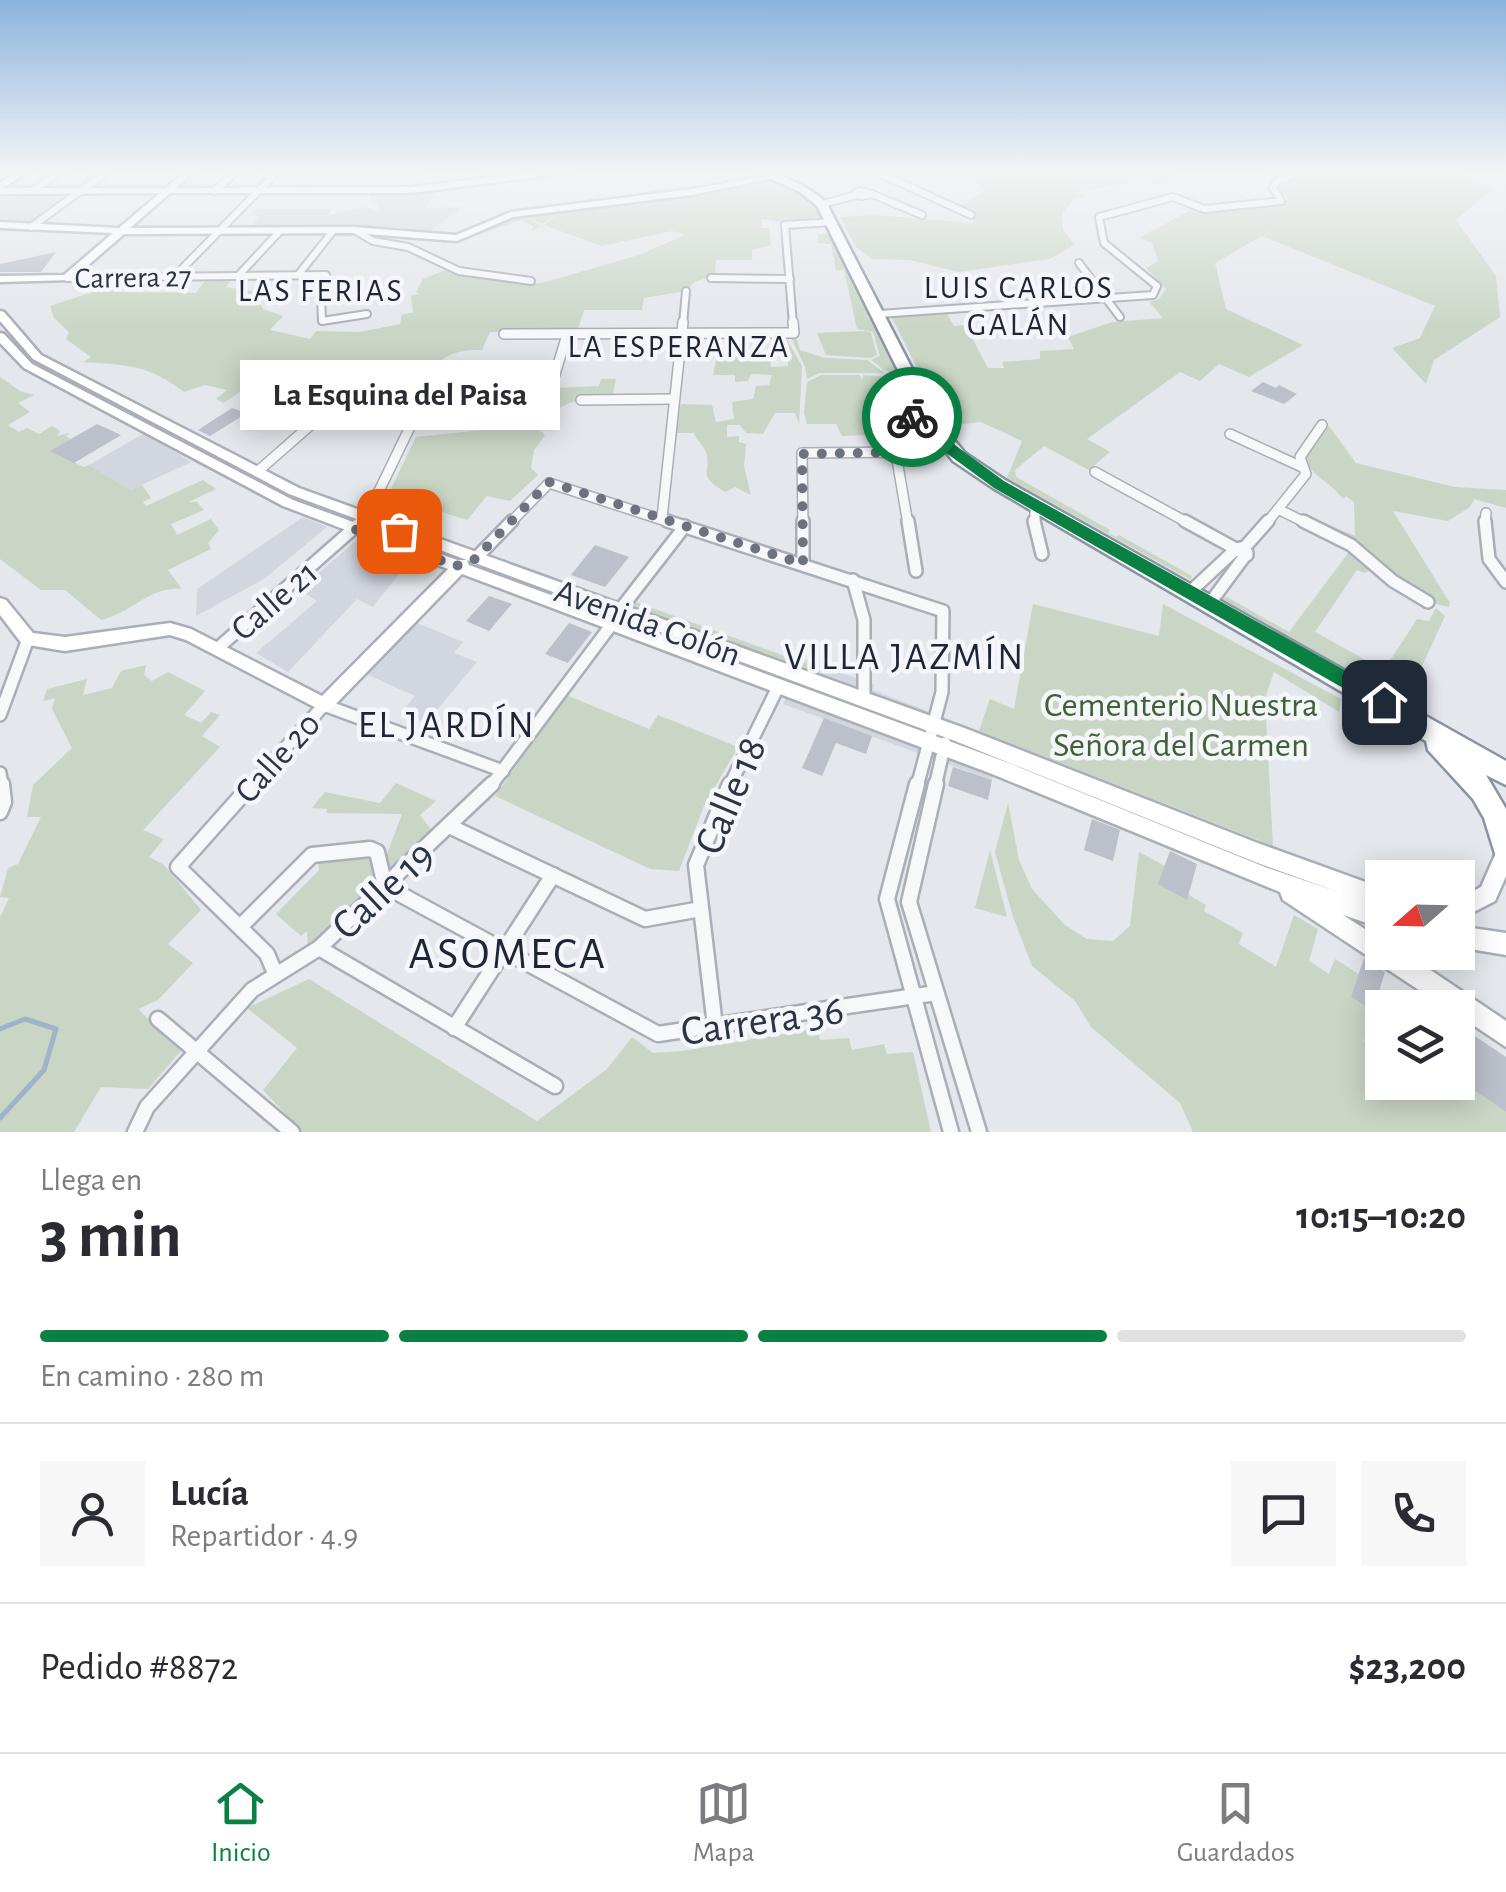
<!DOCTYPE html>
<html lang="es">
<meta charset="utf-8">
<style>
:root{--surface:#fff;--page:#f7f7f7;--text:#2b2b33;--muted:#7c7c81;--line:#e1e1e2;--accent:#0b8043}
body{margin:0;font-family:"Alegreya Sans",sans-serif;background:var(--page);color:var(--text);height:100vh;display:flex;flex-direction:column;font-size:38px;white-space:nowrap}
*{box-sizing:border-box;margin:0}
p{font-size:32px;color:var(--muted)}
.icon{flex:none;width:55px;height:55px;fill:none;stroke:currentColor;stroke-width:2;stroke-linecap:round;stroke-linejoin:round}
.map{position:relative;height:1132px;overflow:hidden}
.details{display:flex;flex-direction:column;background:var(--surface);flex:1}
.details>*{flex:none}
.needle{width:65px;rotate:250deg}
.tools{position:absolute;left:1365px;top:860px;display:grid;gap:20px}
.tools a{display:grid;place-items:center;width:110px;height:110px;border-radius:0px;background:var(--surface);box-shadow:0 5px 25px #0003;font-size:50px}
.pin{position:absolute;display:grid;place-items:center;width:85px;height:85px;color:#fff;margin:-42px;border-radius:20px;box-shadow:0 5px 15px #0006}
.courier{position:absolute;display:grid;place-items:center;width:100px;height:100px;margin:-50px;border:8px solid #0b8043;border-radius:50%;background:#fff;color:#222;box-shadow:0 2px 12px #0007}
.bubble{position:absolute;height:70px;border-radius:0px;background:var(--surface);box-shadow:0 5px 25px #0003;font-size:32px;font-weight:600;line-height:70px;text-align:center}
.overview em{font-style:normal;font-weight:600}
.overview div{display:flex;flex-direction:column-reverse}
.overview{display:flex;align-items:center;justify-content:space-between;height:170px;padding:0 40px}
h1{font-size:65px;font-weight:600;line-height:75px}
.bar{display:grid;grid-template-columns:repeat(4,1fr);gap:15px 10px;align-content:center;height:120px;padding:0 40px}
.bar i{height:12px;border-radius:8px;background:var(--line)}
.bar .selected{background:var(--accent)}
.bar p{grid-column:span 4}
.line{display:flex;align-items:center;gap:25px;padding:0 40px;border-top:2px solid var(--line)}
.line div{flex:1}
.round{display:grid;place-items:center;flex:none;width:105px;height:105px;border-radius:0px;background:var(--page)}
.tabs{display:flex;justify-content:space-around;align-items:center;height:140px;border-top:2px solid var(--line);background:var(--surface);font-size:28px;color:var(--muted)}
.tabs a{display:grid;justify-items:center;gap:5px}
.tabs .selected{color:var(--accent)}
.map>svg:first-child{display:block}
</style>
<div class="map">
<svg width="1506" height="1132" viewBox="0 0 1506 1132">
<rect width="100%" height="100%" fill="#e4e7ec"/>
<g fill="#d2d6de">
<path d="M429,192L434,196L425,208L462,207L429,232L404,227L249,228L260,216L247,215L256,209H331L328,215L367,207L380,213L378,203L372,204L370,198Z"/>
<path d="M71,194L34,222H0V195Z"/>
<path d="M145,433L191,462L131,490L89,465Z"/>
<path d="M303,517L327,527L264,579L196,616L197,589Z"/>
<path d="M358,539L410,560L373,607L357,599L288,672L256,653L317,601L299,590Z"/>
<path d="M415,622L463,642L454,653L477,662L426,723L402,712L415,696L366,674Z"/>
<path d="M807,659L874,685L873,690L1002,740L992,780L783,704Z"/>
</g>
<g fill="#c9d6c5">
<path d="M286,171H412L418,172L417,177L388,176L385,182H372L279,178Z"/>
<path d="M963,171H1189L1170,174L1172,179L1159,186L1148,181L1077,191L1085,197L1073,200L1062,215L1063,229L1074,245L1050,259L958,272L910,260L872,259L856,247L840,217L875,215L973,223L974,215L959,207L985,191Z"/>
<path d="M1310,171H1454L1493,189L1456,220L1496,276L1500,317L1434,360L1426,384L1392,348L1420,338L1435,306L1262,236L1215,263L1226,309L1303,345L1249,377L1219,364L1200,381L1180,372L1087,439L1110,452L1089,470L1044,446L1015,470L1016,477L1110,530L1108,533L1116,537L1119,535L1192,576L1191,580L1007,478L1022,441L981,422L946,426L891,316L947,314L954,326L965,325L988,368H1004L1002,362L1040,359V351L1074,349L1068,337L1112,322L1163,318L1149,302L1159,299L1166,289L1146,268L1158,261L1152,243L1139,238L1192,209L1283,205L1288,199L1279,188L1281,183Z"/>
<path d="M769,180L807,199L821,216L787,223L761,219V228H769L771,245L752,250V260H716L715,275L695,282L686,291L644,298L642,310H584L578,329L562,332H490L482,350C453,349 439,357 423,381L350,384L340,392L267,395L245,388L224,403L216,399L227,390L205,385L184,392C147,364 127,365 83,362L91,357L66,339L69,332L54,318L50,306L108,287H118L113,292L196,293L204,282L231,280L226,287L252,291L263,309L283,316L270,330L310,339L316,331L360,332L400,324L402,314L413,313L411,295L420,294L416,292L423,279L445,270L522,284L542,283L639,255L685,235L672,231L601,246L544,225L560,212L542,224L526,216L541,226L532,231L534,226L521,220L460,241L518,215L567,208L562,213L571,208Z"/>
<path d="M818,234H830L872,318L863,314L876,323L900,374L884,370L871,360L880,356L873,332L857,329L844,270H836L831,244L819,243Z"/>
<path d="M865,331L871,333L877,355L871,358L826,355L817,333Z"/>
<path d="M791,337H796L800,350L825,358L867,360L885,373H820L807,379L805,367Z"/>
<path d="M777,338H786L802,366L799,424L795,413H775L763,434L746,433L740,425H727V437L739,436V442L746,444L744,466L751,495L735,487L726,492C692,474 716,470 704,448C701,443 696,439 694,433H676L681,404L712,405L716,422L734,419L732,402L753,399L756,386L769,385L772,375L751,374L748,381L735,382V375H713L717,356L739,357L740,362L749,361V357H770L771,367L788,366V359L779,355Z"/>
<path d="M821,375H860L862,380L863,375L902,378L915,412L903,422L907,448L899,449L895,425L877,424L868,435L842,436L836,424H807L804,413L807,382Z"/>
<path d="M0,377L20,391L34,395L18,403L30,412L8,425L19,432L27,428L39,434L52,426L60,431L57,436L70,433L66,436L71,439L51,451L84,467L89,465L131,490L142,485L151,498L143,502L146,506L203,480L216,489L189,502H197L204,510L171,524L177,535L211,519L219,530L208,543L211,549L168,570L182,589C149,586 134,612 101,620L65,590H41L0,559Z"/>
<path d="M601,379H616L613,394C586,396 554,403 538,429L545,435L534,450L531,468L538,475L510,501L487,496L467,520L388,495L416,437L482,430L494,402L550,400L555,398L556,388L599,386Z"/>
<path d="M1329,426L1356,463L1455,487L1506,490V508L1474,499L1470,507L1448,521L1393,511L1450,603L1449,607L1428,602L1429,599L1323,527L1327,524L1355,536L1354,502L1346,496L1343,499C1330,481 1313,478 1304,458Z"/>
<path d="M1349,552L1371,570L1364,573L1357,570L1315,632L1384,670L1417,619L1429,621L1436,608L1445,616L1405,703L1221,598L1227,597L1289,632Z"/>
<path d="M633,601L818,668L815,673L630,605Z"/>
<path d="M1033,604L1159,636L1163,604L1341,699L1339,712L1274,672L1265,698L1273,846L979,731L990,699L1014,709Z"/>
<path d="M146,665L144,675L152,681L168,672L205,691L184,715L201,723L211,712L220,715L202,736L220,747L143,830L164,839L149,857L164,865L201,910L168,944L193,963L158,1000L138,1009L181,1051L148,1089L101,1087L74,1132H0V917L9,898L0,897L8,868L18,864L41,817H27L33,785L72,748L52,709L55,698L43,701L47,689L87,679L83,695L112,688L121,671Z"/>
<path d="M566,695L649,729L658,715L738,747L704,806L679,871L650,869L495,796Z"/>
<path d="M396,783L436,801L420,815L433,832L387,875L384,862L402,814L326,813L327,809L312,808L325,792L380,803Z"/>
<path d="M1008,803L1019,860L1032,889L1065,925L1087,939L1113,941L1130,926L1139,852L1165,866L1186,899L1189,895L1206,905L1204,911L1243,933L1239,944L1276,967L1294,915L1318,929L1309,961L1329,974L1335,959L1359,974L1351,997L1373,1011L1364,1041L1382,1055V1082H1458V1079L1506,1112V1132H1193L1180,1103L1091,1027L1075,1001L1032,966L1013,917L995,852Z"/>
<path d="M990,850L1007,917L975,908Z"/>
<path d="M367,853L377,887L308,948L307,931L301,936L276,914L319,870L317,858Z"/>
<path d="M309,979L537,1121L607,1069L632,1037L653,1053L682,1051L818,1028L820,1040L849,1038L852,1050L884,1044L887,1054L913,1052L931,1132H302L263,1090L297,1048L247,1008Z"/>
</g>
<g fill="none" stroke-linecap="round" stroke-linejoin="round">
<path stroke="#9fb4cc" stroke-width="5" d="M0,1029L25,1019L56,1029L44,1070L0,1118"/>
</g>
<g fill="#bbc0ca">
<path d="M56,252L41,272H0V264Z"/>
<path d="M1263,382L1276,388L1279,385L1297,394L1284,404L1251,391Z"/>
<path d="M232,408L247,413L210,436L198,430Z"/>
<path d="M97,424L121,435L74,463L50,451Z"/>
<path d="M595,545L629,557L605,587L571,575Z"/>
<path d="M489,596L512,604L489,631L466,621Z"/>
<path d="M569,623L592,632L568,663L545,654Z"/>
<path d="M824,718L872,736L866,754L836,743L822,776L802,768Z"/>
<path d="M953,767L992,780L988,800L948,786Z"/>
<path d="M1092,819L1120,830L1113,861L1084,850Z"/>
<path d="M1170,851L1197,864L1187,900L1158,884Z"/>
<path d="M1364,958L1385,972L1373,1011L1351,997Z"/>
<path d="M1458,1025L1506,1057V1112L1458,1079Z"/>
</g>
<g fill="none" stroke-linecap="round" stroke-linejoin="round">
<g stroke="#a9aeb7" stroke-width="10">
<g id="street-far3">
<path d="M875,171L971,215"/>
<path d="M32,191L61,171"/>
<path d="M214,191L237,171"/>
<path d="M860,191L872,194L861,196L856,193Z"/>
<path d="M872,194L922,215"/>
<path d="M822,204L857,195"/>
<path d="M31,227L108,171"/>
<path d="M354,230L373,241L408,247L459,271L531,281"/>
<path d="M1079,263L1120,317"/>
<path d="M298,275L333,231"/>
<path d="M175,276L278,171"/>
<path d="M238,276L279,232"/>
<path d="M67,278L326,275L327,284L321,293L322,321L367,314"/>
<path d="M711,278L790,279"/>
<path d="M879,314L1153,295L1157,286L1104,243L1099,217L1173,197L1204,209L1281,201L1273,188L1276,182L1295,174"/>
<path d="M683,324L686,291"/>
<path d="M793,324L785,225L833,222"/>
</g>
</g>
<g stroke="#a9aeb7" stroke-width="12">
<g id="street-far2">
<path d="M504,334L794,333L793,322"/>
<path d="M581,400L673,399"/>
<path d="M1230,434L1302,467"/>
<path d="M896,454L908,524"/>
<path d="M257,472L338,401L548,397L567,335"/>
<path d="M1095,472L1190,524"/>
<path d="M1278,509L1308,524"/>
<path d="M662,518L683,322"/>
<path d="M359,524L366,518L423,400"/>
<path d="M509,524L549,483L675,524"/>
<path d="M803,524L802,453L912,452L915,448L910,424L913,417L926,411"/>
<path d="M1035,524V504"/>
<path d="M1266,524L1306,474L1300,457L1322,425"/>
<path d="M1485,524L1486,513"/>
</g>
</g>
<g stroke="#a9aeb7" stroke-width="16">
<g id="street-far1">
<path d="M667,521L943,611L942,692L917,787"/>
<path d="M803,521V564"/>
<path d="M908,521L916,571"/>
<path d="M1034,521L1042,554"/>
<path d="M1185,521L1247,555"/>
<path d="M1303,521L1351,545L1393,581L1428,602"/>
<path d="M1485,521L1489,559L1506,582"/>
<path d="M475,559L512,521"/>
<path d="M853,580L864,620V701"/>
<path d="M1190,592L1236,549L1245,547L1268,521"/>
<path d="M1210,603L1247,553"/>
<path d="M619,611L685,526"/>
<path d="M218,648L362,521"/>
<path d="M0,715L28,639"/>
<path d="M0,773L2,787"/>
<path d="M250,787L324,705L503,771"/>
<path d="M490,787L612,624"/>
<path d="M729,787L778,687"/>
<path d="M935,787L945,743"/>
</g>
</g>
<g stroke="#a9aeb7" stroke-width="19">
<g id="street">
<path d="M252,784L178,867L267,954L275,973"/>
<path d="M917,784L887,899L951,1132"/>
<path d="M936,784L909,902L979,1132"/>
<path d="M0,812L4,802L2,784"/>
<path d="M449,826L645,919L701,909"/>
<path d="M241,926L312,855L370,849L377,852L385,886L658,1034L936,993"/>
<path d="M319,948L555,1086"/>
<path d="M158,1019L292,1132"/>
<path d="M715,1026L696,865L730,784"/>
<path d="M454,1028L553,875"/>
<path d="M135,1132L147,1107L252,990L319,948L492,784"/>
</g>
</g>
<g stroke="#a9aeb7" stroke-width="5">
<g id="secondary">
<path d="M19,171H28L4,188H166L186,171H195L176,188L412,187L546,171H570L566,173L412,193H170L130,228L354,227L456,235L511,212L692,189L775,175L779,177L692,195L513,217L457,241L354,233L124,234L71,280L0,282V276L64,275L113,233L0,228V222L119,228L160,193L0,194V183Z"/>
<path d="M0,311L4,312L41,355L299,488L967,729L1255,842L1382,888V928L1343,915L1382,940V952H1404L1506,1021V1047L1458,1015V1008H1446L1283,900L1280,892L992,774L462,574L330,710L324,712L186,640L170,635L65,651L22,644L0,615V598L6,600L33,633L65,637L170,623L191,629L322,696L448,569L283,506L24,368L0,343V333L4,334L32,364L293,500L457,560H467L289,494L33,359L0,321ZM467,560L955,741L1255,862L1341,893L1265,867L1006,762L469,565Z"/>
<path d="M1506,843V876L1495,901L1458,920V899L1481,887L1499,846Z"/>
<path d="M1458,926L1506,933V955L1458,947Z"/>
</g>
</g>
<g stroke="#8b94a3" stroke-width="5">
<path id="highway" d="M753,171C780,171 805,185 826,202L940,423L965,453L1005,480L1506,761V785L1486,775L1506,809V864L1497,860L1484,818L1473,799L1428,750L1426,741L993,488L953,461L925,425L817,206L800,192Z"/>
</g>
<use href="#street-far3" stroke="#f7f8fa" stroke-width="6"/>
<use href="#street-far2" stroke="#f7f8fa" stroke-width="9"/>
<use href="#street-far1" stroke="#f7f8fa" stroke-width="11"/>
<use href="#street" stroke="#f7f8fa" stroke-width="14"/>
<use href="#secondary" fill="#fff" fill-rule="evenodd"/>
<use href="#highway" fill="#fff" fill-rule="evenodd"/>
</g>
<linearGradient id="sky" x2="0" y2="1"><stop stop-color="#8bb4dd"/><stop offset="0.52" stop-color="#f3f4f6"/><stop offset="1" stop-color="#f3f4f6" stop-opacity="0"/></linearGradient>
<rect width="1506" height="329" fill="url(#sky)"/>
<path fill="#0b8043" d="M926,407L930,408L955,445L1004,481L1391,696V708H1378L994,488L945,452L923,417L912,421L906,417Z"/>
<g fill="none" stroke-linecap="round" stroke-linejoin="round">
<path stroke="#6c737f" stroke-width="10" stroke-dasharray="0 18" d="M399,531L366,518L354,529L456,566L475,559L549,482L803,564L802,454L912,452V417"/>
</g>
<g text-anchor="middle" stroke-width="9" stroke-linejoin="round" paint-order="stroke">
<g font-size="30" fill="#2b3445" stroke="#f4f6f9">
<text transform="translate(133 277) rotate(-1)" y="10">Carrera 27</text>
</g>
<g font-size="32" letter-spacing="2.5" fill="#1d2536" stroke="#f4f6f9">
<text x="1019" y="298">LUIS CARLOS<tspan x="1019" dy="37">GALÁN</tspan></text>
<text x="321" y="301">LAS FERIAS</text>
<text x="679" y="357">LA ESPERANZA</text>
</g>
<g font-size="35" fill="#2b3445" stroke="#f4f6f9">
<text transform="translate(274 600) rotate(-41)" y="12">Calle 21</text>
<text transform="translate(648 622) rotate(20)" y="12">Avenida Colón</text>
<text transform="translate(277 757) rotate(-48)" y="12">Calle 20</text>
</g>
<g font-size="35" fill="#3f6138" stroke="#f4f6f9">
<text x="1181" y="716">Cementerio Nuestra<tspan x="1181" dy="40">Señora del Carmen</tspan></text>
</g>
<g font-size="38" letter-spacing="2.5" fill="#1d2536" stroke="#f4f6f9">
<text x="905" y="669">VILLA JAZMÍN</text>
<text x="447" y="737">EL JARDÍN</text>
</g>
<g font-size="42" fill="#2b3445" stroke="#f4f6f9">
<text transform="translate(729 795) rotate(-67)" y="15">Calle 18</text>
<text transform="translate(382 889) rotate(-43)" y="15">Calle 19</text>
<text transform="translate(762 1019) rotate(-8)" y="15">Carrera 36</text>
</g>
<g font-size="45" letter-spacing="2.5" fill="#1d2536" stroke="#f4f6f9">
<text x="508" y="968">ASOMECA</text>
</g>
</g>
</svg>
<div class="tools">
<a><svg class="needle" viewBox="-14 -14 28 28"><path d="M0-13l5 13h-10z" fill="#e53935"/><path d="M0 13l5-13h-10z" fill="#7c7c81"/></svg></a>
<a><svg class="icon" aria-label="layers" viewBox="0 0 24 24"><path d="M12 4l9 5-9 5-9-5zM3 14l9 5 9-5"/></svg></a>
</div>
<div class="pin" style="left:399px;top:531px;background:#ea580c"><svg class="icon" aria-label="bag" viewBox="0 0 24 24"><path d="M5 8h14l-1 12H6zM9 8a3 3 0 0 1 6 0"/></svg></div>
<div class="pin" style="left:1384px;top:702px;background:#1f2937"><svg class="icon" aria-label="home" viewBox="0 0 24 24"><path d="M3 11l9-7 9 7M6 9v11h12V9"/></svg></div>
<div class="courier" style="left:912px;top:417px"><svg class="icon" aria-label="bike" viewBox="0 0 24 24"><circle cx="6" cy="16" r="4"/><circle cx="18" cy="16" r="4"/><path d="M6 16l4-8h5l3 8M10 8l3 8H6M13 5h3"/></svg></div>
<div class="bubble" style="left:240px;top:360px;width:320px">La Esquina del Paisa</div>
</div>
<section class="details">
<div class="overview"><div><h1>3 min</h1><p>Llega en</p></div><em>10:15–10:20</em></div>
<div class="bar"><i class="selected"></i><i class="selected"></i><i class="selected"></i><i></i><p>En camino · 280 m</p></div>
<div class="line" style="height:180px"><a class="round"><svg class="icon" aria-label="person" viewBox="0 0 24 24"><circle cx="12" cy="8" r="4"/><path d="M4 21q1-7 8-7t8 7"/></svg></a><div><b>Lucía</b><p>Repartidor · 4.9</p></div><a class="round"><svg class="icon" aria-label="chat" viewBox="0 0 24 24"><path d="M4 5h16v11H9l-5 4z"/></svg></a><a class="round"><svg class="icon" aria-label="phone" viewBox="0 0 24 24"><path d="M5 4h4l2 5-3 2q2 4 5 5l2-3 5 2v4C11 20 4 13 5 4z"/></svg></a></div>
<div class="line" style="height:130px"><div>Pedido #8872</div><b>$23,200</b></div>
</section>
<nav class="tabs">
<a class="selected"><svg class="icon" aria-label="home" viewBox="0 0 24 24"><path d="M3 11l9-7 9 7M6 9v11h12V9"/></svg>Inicio</a>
<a><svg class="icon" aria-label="map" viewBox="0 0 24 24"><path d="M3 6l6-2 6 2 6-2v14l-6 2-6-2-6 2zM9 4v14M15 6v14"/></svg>Mapa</a>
<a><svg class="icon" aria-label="saved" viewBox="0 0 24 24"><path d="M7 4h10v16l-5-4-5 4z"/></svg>Guardados</a>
</nav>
